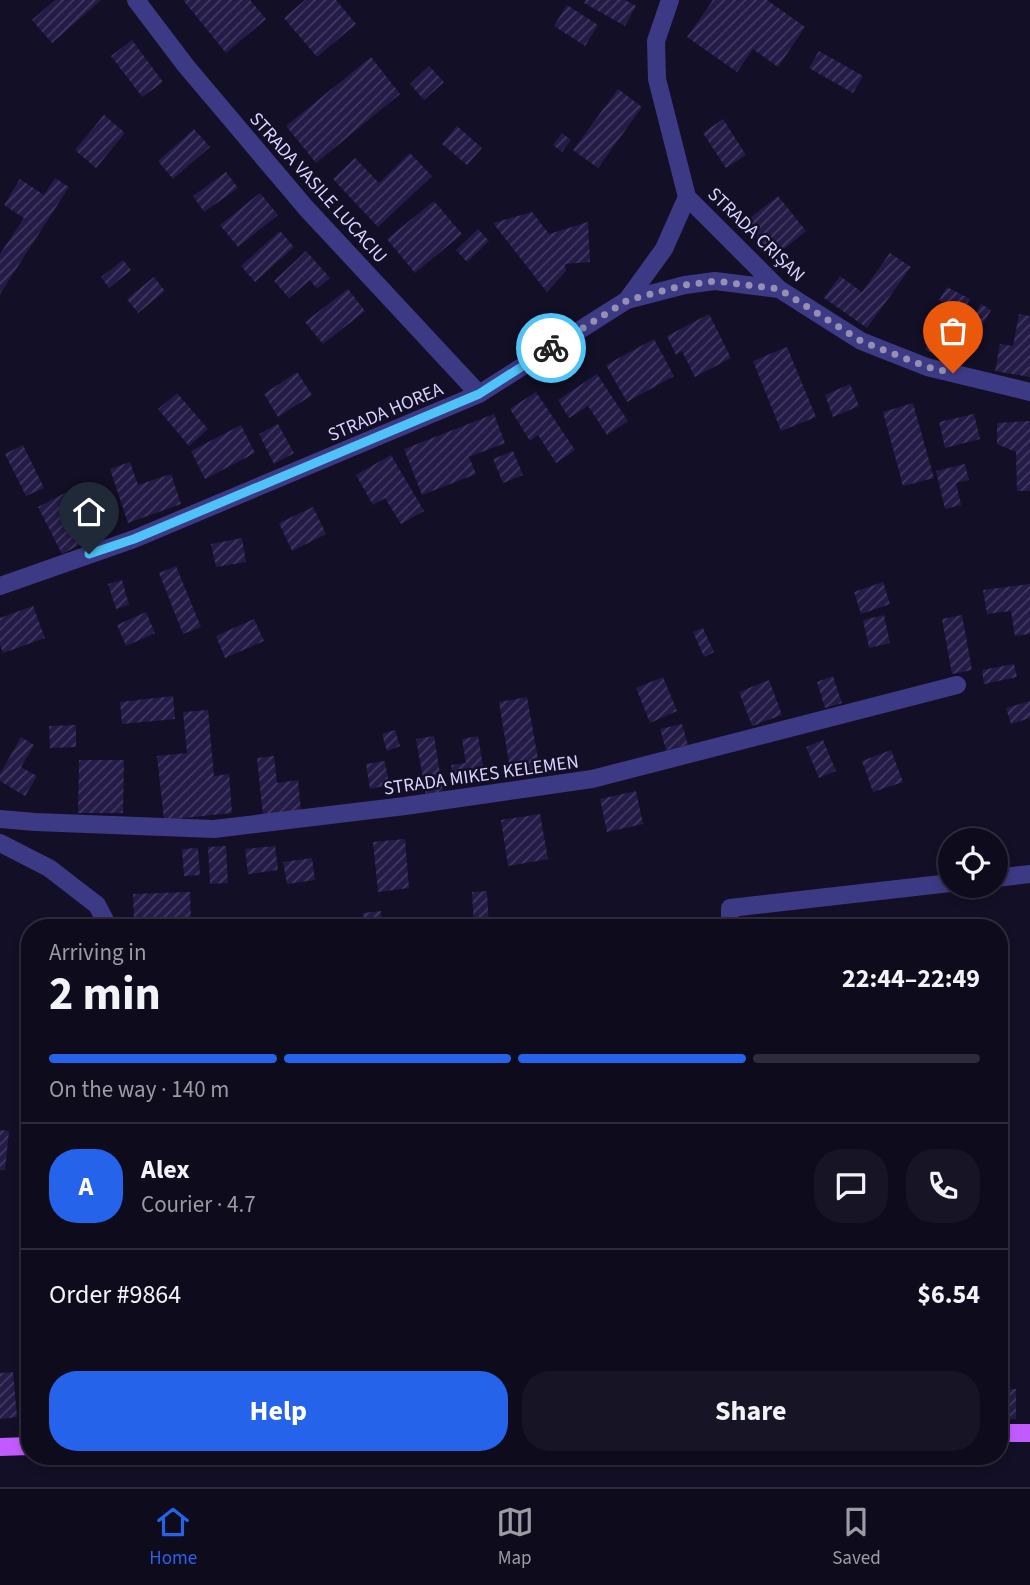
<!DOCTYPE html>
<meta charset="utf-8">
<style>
:root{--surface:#0e0b1c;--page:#171425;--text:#f1f3f6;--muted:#9b9ba3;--line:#2e2b3b;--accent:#2563eb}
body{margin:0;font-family:"Source Sans 3",sans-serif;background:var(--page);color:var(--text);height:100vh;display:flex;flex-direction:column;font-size:26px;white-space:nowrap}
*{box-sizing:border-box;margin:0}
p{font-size:23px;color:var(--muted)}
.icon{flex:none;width:38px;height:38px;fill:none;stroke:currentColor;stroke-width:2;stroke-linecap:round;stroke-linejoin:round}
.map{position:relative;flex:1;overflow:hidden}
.drawer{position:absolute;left:21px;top:919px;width:987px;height:546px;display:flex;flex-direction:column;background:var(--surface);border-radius:28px;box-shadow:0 4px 10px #0003,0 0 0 2px var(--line)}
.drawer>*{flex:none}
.fabs{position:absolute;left:938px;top:828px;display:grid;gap:14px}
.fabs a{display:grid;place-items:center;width:70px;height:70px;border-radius:50%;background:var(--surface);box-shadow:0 4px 10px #0003,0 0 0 2px var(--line);font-size:35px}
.pin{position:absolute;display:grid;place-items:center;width:60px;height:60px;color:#fff;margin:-72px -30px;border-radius:50% 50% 50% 0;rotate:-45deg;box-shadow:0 0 7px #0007}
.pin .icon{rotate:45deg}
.courier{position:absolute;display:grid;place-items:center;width:70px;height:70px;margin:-35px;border:5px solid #4fc3f7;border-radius:50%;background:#fff;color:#222;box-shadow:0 2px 9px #0007}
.head em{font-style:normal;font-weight:700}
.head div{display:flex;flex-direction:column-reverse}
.head{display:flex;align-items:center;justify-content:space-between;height:119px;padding:0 28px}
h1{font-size:46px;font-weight:700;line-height:52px}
.bar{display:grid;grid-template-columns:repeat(4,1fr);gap:10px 7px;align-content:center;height:84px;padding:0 28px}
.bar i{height:9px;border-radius:5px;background:var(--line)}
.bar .current{background:var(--accent)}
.bar p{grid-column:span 4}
.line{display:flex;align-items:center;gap:18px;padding:0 28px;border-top:2px solid var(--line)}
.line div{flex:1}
.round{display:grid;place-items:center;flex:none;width:74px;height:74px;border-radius:28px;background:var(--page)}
.action{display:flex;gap:14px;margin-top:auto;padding:14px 28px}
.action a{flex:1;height:80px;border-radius:28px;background:var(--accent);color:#fff;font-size:28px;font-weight:700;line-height:80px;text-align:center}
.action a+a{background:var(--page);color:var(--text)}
.menu{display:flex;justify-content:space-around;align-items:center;height:98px;border-top:2px solid var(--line);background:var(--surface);font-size:19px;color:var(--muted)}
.menu a{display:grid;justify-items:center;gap:4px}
.menu .current{color:var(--accent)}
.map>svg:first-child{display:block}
</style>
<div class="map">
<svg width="1030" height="1487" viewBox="0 0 1030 1487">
<defs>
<pattern id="building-hatch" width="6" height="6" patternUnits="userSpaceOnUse" patternTransform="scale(1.75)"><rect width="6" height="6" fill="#241b47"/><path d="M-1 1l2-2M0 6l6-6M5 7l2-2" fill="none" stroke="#433b63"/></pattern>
</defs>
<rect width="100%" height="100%" fill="#130f26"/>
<g fill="url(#building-hatch)">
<path d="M55,0H101L52,43L32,20Z"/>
<path d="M183,0H250L266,19L226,53Z"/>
<path d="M305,0H336L356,24L317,57L284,18Z"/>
<path d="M586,0H625L636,6L625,26L584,3Z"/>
<path d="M713,0H767L805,27L778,67L753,49L737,72L687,37Z"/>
<path d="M567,5L598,25L585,46L554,26Z"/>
<path d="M132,40L163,82L142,97L111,56Z"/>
<path d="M819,51L863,76L853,93L809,68Z"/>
<path d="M371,57L400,94L316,163L286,126Z"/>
<path d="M429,66L444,82L424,100L410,84Z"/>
<path d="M618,89L642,107L598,168L573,150Z"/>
<path d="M104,115L125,133L96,168L75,150Z"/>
<path d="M723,119L746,155L726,168L703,133Z"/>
<path d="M457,126L482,148L467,165L442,144Z"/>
<path d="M194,129L210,147L173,179L158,161Z"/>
<path d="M562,133L571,140L562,152L553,145Z"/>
<path d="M410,153L432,176L378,227L333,179L355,158L379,183Z"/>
<path d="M226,172L238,188L204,212L193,196Z"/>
<path d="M55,178L69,187L0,294V254L24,218L4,205L20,179L44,195Z"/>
<path d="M260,193L278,215L238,247L220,225Z"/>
<path d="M778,196L806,231L774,257L745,222Z"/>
<path d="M434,201L462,234L415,273L387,239Z"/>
<path d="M532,212L549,234L588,222L590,262L565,264L566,271L547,292L493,223Z"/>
<path d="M478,229L489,241L467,262L456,250Z"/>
<path d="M280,231L294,247L255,282L241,266Z"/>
<path d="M306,251L330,278L317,289L310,280L289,298L274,281Z"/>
<path d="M890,253L911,267L867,328L824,298L840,276L862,292Z"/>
<path d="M123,260L131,270L109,288L101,277Z"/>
<path d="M154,277L165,291L138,313L127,299Z"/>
<path d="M947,287L970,299L962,312L939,300Z"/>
<path d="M348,289L365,311L323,344L305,322Z"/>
<path d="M981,304L991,310L981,327L971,321Z"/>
<path d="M941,310L962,318L946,358L925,350Z"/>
<path d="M709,314L731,358L695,377L682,351L676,355L667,336Z"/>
<path d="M1019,314L1030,316V377L995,371L1000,344L1013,346Z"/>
<path d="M654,339L674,376L627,402L606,365Z"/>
<path d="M787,347L816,417L781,431L753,361Z"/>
<path d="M297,372L312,395L278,417L264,394Z"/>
<path d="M597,374L628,421L607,435L588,406L569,418L558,400Z"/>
<path d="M850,384L859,406L833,417L825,395Z"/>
<path d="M536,392L575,450L556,463L538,435L530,441L510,409Z"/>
<path d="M177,393L208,429L189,446L158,409Z"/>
<path d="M913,403L934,478L903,486L883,412Z"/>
<path d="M494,414L505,443L469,457L476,474L422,495L404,449Z"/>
<path d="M974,414L980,439L945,448L939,422Z"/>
<path d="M1030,421V491H1017L1016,452L997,444V423Z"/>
<path d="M278,424L294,453L274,464L259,434Z"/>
<path d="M241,425L255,453L205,479L191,451Z"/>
<path d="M23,445L44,488L26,496L5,454Z"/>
<path d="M513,451L523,475L503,483L493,459Z"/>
<path d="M391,455L424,511L401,524L385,498L373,505L356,475Z"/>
<path d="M130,462L138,485L171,474L181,504L128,523L110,469Z"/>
<path d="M965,464L969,480L956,483L961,505L945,509L936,471Z"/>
<path d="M65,493L89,540L62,554L38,507Z"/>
<path d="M313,507L326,534L292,551L279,523Z"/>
<path d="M242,538L246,562L216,567L211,544Z"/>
<path d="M176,566L201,627L183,634L159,573Z"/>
<path d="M122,580L129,605L116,609L108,584Z"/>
<path d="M883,582L890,604L861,614L854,592Z"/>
<path d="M1030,584V634L1015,636L1011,611L987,614L983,590Z"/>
<path d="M33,606L45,638L3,653L0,645V618Z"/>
<path d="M146,612L155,633L126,646L117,625Z"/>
<path d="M884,615L890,643L869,648L863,620Z"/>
<path d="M962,615L972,670L952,674L942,619Z"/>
<path d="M254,619L264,641L225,658L216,636Z"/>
<path d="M703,628L714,652L704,657L693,632Z"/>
<path d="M1014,664L1017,677L984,684L982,670Z"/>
<path d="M833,676L842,703L825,708L817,682Z"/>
<path d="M663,677L677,711L650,723L636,688Z"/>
<path d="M769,680L782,715L752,726L739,692Z"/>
<path d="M173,696L175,719L122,724L120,702Z"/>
<path d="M527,697L540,770L511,775L499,702Z"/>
<path d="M1030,701V718L1011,724L1006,708Z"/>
<path d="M208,710L214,776L229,774L232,813L164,820L157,756L187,753L183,712Z"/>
<path d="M682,724L688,745L666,750L660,729Z"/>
<path d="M76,725V747L50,748L49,726Z"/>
<path d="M395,730L400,746L387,751L382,734Z"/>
<path d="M434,736L443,792L426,795L416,739Z"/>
<path d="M478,736L485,778L454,784L451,765L466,763L462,739Z"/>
<path d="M21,737L34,745L21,767L37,776L25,796L0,781V774Z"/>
<path d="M823,740L836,771L819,778L806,747Z"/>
<path d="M891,750L903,782L873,792L862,761Z"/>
<path d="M274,756L277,783L298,780L301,811L263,815L257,758Z"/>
<path d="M79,760H124L123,813H78Z"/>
<path d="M385,761L389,785L370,789L366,764Z"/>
<path d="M636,791L643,824L607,832L600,799Z"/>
<path d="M540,814L548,859L508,866L501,820Z"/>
<path d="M405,839L409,888L378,892L373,842Z"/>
<path d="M226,846L228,883L210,884L208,847Z"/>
<path d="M275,846L278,870L248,874L245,849Z"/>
<path d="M198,848L200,875L184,876L182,849Z"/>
<path d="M312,858L315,880L287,884L283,862Z"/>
<path d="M487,891L489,928H474L472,892Z"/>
<path d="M190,892L191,920L134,922L133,894Z"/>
<path d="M381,911L382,928H364L363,913Z"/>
<path d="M0,1130L9,1131L5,1170H0Z"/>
<path d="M13,1372L17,1417L0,1419V1373Z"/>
<rect x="999" y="1389" width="17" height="30"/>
</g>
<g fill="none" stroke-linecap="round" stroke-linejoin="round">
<g stroke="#3d3a85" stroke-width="18">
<path d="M136,0L186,66L306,208L479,394"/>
<path d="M687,197L779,289L861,341L927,367L1030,392"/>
<path d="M627,300L664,249L687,197L657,79L656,41L670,0"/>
<path d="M0,586L134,539L479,394L627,300L685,285L715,281L779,289"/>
<path d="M0,819L35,822L214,829L405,806L592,779L957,685"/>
<path d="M0,843L49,868L97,905L109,928"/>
<path d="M996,878L1030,874"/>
<path d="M730,928V908L950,883"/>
</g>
<g stroke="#c25bff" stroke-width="18">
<path d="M999,1433H1030"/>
<path d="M0,1447L30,1446"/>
</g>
</g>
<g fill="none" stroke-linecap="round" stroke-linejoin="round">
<path stroke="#948fb3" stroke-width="7" stroke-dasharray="0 12.6" d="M551,348L628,300L685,285L715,281L779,289L861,341L927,367L953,373"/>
<path stroke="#4fc3f7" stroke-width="9" d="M89,554L134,539L479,394L551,348"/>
</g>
<g text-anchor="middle" stroke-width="5" stroke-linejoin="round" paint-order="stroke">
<g font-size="19" fill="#d9d4ff" stroke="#130f26">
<text transform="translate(319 187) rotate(48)" y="7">STRADA VASILE LUCACIU</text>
<text transform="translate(757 234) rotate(44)" y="7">STRADA CRIȘAN</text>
<text transform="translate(385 411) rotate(-23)" y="7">STRADA HOREA</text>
<text transform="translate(481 774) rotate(-8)" y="7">STRADA MIKES KELEMEN</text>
</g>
</g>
</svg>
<div class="fabs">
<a><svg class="icon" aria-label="locate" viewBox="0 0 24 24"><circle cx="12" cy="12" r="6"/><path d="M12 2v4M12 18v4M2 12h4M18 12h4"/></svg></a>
</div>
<div class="pin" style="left:953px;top:373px;background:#ea580c"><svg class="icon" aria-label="bag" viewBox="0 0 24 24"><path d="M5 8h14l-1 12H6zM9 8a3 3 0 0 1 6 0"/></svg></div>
<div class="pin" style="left:89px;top:554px;background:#1f2937"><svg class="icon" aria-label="home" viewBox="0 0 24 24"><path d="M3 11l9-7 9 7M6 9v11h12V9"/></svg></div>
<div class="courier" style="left:551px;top:348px"><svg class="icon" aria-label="bike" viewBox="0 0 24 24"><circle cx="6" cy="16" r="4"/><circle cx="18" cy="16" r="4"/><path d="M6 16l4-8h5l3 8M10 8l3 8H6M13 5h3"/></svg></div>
<section class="drawer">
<div class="head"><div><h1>2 min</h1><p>Arriving in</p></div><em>22:44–22:49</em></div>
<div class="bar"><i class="current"></i><i class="current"></i><i class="current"></i><i></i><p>On the way · 140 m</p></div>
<div class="line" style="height:126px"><b class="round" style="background:var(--accent);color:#fff">A</b><div><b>Alex</b><p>Courier · 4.7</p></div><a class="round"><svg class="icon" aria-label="chat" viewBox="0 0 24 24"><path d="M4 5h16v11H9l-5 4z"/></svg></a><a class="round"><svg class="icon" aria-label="phone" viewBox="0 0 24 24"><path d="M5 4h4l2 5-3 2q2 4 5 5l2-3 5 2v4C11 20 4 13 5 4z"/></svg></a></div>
<div class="line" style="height:91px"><div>Order #9864</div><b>$6.54</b></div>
<div class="action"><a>Help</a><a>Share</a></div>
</section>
</div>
<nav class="menu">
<a class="current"><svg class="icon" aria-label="home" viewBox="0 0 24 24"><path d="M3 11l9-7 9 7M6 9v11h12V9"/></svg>Home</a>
<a><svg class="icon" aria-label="map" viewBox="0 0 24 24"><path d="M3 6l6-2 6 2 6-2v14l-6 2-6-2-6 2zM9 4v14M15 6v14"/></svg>Map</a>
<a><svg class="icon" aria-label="saved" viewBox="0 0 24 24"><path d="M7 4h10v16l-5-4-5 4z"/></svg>Saved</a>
</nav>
